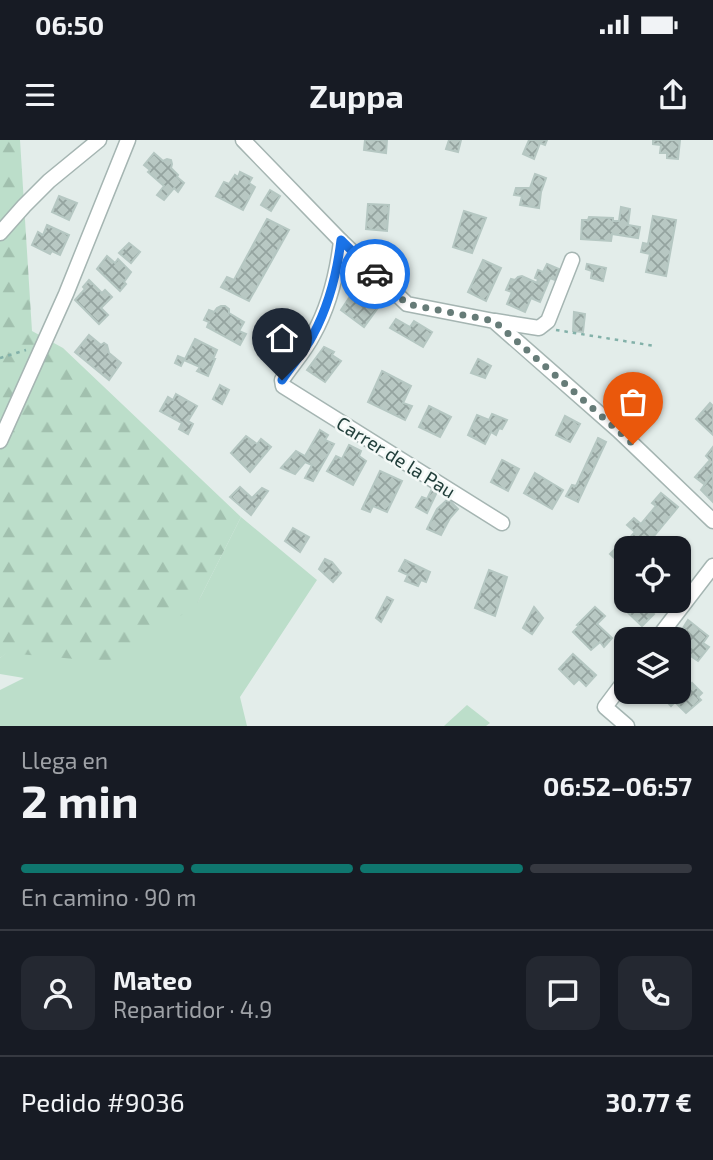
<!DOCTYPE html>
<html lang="es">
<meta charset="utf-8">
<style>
:root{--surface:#171b24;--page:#242831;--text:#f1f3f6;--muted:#9ea1a6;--line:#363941;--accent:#0f766e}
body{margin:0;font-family:"Exo 2",sans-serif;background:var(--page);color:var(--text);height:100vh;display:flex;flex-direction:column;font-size:26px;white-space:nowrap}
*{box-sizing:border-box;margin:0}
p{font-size:23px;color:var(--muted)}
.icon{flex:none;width:38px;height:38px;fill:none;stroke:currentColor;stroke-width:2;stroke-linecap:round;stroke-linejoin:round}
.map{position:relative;height:586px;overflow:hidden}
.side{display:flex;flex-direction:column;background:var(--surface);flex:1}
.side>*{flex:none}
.tools{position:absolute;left:614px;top:396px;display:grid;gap:14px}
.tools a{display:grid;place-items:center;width:77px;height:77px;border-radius:14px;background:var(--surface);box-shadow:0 2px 5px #0004;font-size:35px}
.pin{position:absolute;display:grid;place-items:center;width:60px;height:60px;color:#fff;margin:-72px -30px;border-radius:50% 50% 50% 0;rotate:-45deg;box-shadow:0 0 7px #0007}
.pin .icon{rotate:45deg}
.courier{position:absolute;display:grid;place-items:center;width:70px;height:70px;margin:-35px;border:5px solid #1a73e8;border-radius:50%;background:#fff;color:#222;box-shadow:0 2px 9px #0007}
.headline em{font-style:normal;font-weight:700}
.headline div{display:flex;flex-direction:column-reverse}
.headline{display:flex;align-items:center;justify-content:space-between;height:119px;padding:0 21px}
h1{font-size:46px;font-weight:700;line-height:52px}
.bar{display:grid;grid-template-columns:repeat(4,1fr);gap:10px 7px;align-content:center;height:84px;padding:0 21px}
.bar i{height:9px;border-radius:5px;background:var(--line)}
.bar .on{background:var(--accent)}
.bar p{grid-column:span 4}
.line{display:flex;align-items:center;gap:18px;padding:0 21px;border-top:2px solid var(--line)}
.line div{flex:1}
.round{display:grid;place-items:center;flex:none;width:74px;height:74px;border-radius:14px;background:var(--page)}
.status{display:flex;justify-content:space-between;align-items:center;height:49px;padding:0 35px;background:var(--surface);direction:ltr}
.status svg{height:19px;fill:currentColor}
header{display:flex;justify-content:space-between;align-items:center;height:91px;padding:0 21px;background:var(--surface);font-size:32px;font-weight:700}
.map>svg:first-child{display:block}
</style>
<div class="status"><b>06:50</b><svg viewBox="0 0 49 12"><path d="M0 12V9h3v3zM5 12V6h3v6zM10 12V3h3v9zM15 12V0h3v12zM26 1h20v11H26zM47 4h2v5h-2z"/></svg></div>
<header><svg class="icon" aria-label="menu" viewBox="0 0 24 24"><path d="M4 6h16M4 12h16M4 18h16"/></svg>Zuppa<svg class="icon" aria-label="share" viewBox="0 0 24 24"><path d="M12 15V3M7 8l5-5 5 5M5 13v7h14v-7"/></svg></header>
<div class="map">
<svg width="713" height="586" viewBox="0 0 713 586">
<defs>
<pattern id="forest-firs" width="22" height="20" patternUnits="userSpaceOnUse" patternTransform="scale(1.75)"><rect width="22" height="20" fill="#bcdeca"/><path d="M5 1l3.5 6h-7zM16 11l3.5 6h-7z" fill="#a1c0ae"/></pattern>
<pattern id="building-cross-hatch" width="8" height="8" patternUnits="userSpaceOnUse" patternTransform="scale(1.75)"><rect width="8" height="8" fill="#b8c8c3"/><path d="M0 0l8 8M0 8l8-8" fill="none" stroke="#95a4a0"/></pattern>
</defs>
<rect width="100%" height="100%" fill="#e3edea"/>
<g fill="#bcdeca">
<path d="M241,377L317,440L240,557L247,586H0V550L24,538L0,534V518L6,513L198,462Z"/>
<path d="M467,565L490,583L486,586H444Z"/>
</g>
<path fill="url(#forest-firs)" d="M0,0H20L32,191L63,208L241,377L198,462L121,523L7,513L0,518Z"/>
<g fill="url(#building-cross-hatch)" stroke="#b5c7c2" stroke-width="2">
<path d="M365,0H387L386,13L364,10Z"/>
<path d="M449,0H461L458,12L446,9Z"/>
<path d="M529,0H547L545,5L540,3L534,19L523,14Z"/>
<path d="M653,0H680L678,19L667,18V13H660L661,5L653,4Z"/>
<path d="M154,13L163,21L167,19L171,20L172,24L171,28L178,35L177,37L184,43L178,52L174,48L164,60L157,55L164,46L148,32L150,30L144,25Z"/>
<path d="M240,32L252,38L249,43L255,47L243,70L216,56L224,42L229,44L235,35L238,37Z"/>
<path d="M535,34L546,38L541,52L539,68L520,65L522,56L514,55L516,48H530Z"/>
<path d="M270,50L280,56L271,71L261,65Z"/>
<path d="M59,56L77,63L69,80L52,72Z"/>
<path d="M368,64L389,65L387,91L366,89Z"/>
<path d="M621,67L630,69L628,85L640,87L638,98L612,94L611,101L581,99L582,80H588L589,77L613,78V81H619Z"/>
<path d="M464,71L486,78L472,113L453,107Z"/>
<path d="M653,76L676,80L666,136L646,132L650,114L641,112L643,103L648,104Z"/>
<path d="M267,79L289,90L249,161L221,147L227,137L234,140Z"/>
<path d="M47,85L69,95L60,115L52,111L50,114L32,105L38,92L43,95Z"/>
<path d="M129,103L140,112L131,123L119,113Z"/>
<path d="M107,116L115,123L118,119L131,132L124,142L126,144L120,151L97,129Z"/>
<path d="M483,120L501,128L486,161L468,152Z"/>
<path d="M547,124L559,129L555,140L550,138L540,162L531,158L525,172L507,164L512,152L506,150L511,139L515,140L518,137L522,136L537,143L538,139L535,138L538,130L543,132Z"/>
<path d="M587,124L606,128L603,141L591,138L592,131L586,129Z"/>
<path d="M89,140L102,153L105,150L112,157L101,168L108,175L99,184L75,160L85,149L83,147Z"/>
<path d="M353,152L363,160L367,155L380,165L364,187L341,170Z"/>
<path d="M221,166H225L229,169V173L244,182L239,191L246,194L240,205L207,187L209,182L204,180L209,170L214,172L217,168Z"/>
<path d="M574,172L585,174L583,192L573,191Z"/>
<path d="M396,179L410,187L414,181L432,192L423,207L390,188Z"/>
<path d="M89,195L101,205L104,203L107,205L109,213L121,223L109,240L75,212Z"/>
<path d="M195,199L217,210L213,219H215L208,236L197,231L200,227L184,220L181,226L175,223L178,216L185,219Z"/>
<path d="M324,207L334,212L332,215L341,221L325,242L307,230Z"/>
<path d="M478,219L491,226L485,238L471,233Z"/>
<path d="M382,231L411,246L403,263L412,266L405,280L368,262Z"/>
<path d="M220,245L229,250L222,264L213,259Z"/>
<path d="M176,254L197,266L188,281L193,284L188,294L179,289L182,283L160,271L168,257L173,260Z"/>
<path d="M710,263L713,266V295L696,279Z"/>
<path d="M429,266L451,277L440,297L419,287Z"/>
<path d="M492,274L507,280L502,289L499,288L496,295L491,292L485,304L468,295L477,275L489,280Z"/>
<path d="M565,276L580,284L570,302L556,295Z"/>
<path d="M320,290L328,295L325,300L334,304L313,341L305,338L312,325L305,322L295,334L281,328L296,311L305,316Z"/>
<path d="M246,296L257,304L261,299L271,307L250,332L231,313Z"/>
<path d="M598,298L606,302L578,362L566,356L572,345L576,346Z"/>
<path d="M349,305L361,311L359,316L366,321L353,345L327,331L336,316L342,319Z"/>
<path d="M713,307V333L704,344L695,337L710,320L706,316Z"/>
<path d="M502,320L519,329L508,351L491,342Z"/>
<path d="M380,331L402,341L387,372L373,366L370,372L362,369Z"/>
<path d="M535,333L563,350L552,369L524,353Z"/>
<path d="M713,333V362L701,350Z"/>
<path d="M240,347L252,358L262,348L268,351L251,375L230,357Z"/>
<path d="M432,349L437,352L427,373L416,367L422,357L427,359Z"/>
<path d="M661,353L678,367L644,408H632L626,402L635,392L627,385L634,378L641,384L656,366L652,363Z"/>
<path d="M448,359L458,369L450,378L441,395L427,389L437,369Z"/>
<path d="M293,388L309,397L300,412L285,401Z"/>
<path d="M617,407L626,415V429L610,414Z"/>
<path d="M325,419L332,422L341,433L333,442L319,429Z"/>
<path d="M405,420L430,432L426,442L421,440L418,446L405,441L408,435L399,431Z"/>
<path d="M489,430L507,437L495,476L475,468Z"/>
<path d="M387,457L393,460L381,482L376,478Z"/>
<path d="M630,460H639L654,474L642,486L623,468Z"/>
<path d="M534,467L543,478L532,494L523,488Z"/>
<path d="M595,467L605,476L597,484L612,498L604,507L600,502L591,510L573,492L579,486L577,485Z"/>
<path d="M688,480L708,496L703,503L709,507L698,521L679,508V500L686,490L683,488Z"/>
<path d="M573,514L596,535L586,546L579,539L574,544L559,529Z"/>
<path d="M679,542L686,549L692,543L702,553L698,557L701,560L686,573L675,562L671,566L657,551H679Z"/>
</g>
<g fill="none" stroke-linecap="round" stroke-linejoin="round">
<g stroke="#a5b5b2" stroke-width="17">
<g id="minor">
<path d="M243,0L341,101L407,164L494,181L618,290L713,381"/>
<path d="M0,93L24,66L49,41L99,0"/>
<path d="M341,101C337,134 330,165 313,195C305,211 292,225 282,240L283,246L502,383"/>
<path d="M495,181L539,188L548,181L572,120"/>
<path d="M0,301L66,154L128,0"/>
<path d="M657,499L713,426"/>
<path d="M626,539L605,567L627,586"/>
</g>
</g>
<g stroke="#83b1a9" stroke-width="2.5" stroke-dasharray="3.5 5" stroke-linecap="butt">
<path d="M556,190L655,206"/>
<path d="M0,218L26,210"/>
</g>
<use href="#minor" stroke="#fff" stroke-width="14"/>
</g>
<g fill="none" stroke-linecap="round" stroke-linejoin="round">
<path stroke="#667c78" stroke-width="7" stroke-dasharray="0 12.6" d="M375,134L407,164L494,181L633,304"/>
<path stroke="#1a73e8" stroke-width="9" d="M282,240C292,225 305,211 313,195C329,165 337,134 341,100L375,134"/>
</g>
<g text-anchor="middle" stroke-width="5" stroke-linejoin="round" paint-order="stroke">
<g font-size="19" fill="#223f3b" stroke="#f4f9f7">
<text transform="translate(396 317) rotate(32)" y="7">Carrer de la Pau</text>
</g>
</g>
</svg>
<div class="tools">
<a><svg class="icon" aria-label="locate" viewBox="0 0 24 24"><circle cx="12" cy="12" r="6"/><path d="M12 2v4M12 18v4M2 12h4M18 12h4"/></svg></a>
<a><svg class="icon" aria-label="layers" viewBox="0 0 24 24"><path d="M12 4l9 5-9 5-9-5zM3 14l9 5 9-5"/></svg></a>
</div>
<div class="pin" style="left:633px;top:304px;background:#ea580c"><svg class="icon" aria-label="bag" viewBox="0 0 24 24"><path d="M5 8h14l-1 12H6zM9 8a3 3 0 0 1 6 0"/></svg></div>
<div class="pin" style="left:282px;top:240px;background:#1f2937"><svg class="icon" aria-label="home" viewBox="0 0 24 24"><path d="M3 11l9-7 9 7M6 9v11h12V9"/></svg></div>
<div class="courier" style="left:375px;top:134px"><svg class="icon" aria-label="car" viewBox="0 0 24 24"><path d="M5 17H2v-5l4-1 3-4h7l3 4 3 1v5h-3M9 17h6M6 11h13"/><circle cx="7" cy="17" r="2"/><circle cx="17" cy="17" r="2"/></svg></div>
</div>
<section class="side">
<div class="headline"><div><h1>2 min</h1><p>Llega en</p></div><em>06:52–06:57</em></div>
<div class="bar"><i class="on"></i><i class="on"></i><i class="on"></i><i></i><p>En camino · 90 m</p></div>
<div class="line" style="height:126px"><a class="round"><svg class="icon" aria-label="person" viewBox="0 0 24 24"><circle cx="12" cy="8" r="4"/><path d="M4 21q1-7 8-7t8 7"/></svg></a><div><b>Mateo</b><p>Repartidor · 4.9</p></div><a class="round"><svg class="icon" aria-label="chat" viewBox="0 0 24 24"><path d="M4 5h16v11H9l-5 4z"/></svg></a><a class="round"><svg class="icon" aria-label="phone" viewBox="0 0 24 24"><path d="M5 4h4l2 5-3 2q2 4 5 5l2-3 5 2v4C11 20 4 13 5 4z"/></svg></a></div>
<div class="line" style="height:91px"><div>Pedido #9036</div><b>30.77 €</b></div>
</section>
